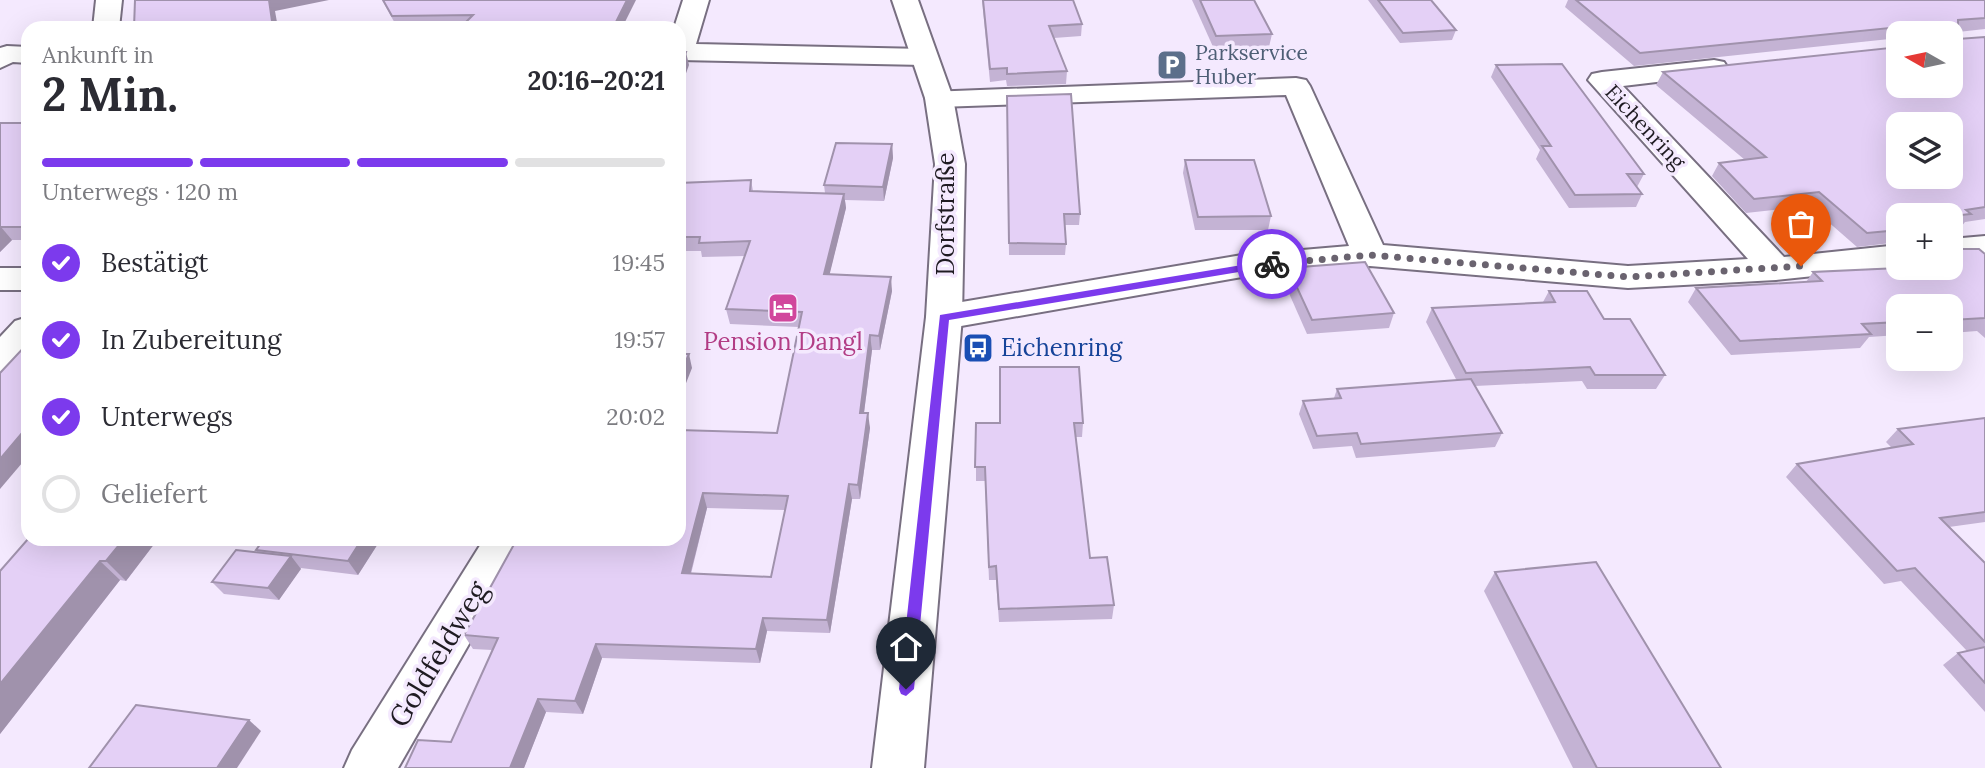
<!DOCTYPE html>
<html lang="de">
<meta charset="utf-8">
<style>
:root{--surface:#fff;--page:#f2f2f3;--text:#2b2b33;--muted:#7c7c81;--line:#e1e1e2;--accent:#7c3aed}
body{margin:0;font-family:Lora,serif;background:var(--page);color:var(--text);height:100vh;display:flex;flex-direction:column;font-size:26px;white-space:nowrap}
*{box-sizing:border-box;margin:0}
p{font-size:23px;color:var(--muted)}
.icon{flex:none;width:38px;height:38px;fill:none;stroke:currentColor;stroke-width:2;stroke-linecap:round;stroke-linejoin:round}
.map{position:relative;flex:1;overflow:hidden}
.drawer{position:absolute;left:21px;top:21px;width:665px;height:525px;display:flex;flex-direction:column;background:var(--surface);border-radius:21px;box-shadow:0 7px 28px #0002}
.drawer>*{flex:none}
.needle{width:46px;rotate:279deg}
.fabs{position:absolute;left:1886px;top:21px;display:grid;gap:14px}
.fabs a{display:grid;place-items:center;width:77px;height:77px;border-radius:14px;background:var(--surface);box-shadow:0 7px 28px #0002;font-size:35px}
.pin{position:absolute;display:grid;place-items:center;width:60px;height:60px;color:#fff;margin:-72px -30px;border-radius:50% 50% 50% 0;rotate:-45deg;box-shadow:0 0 7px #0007}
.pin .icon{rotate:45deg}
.courier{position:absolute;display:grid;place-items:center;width:70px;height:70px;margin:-35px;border:5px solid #7c3aed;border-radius:50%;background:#fff;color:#222;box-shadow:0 2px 9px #0007}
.summary em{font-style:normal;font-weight:700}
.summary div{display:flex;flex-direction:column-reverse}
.summary{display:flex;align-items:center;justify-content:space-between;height:119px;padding:0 21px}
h1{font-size:46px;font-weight:700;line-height:52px}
.bar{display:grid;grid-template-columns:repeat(4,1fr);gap:10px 7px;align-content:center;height:84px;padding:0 21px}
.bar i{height:9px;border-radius:5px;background:var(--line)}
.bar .active{background:var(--accent)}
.bar p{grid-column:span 4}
ol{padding:0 21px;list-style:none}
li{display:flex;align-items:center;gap:21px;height:77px}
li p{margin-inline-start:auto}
li .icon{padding:7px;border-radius:50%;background:var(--accent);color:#fff;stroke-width:4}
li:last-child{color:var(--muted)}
li i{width:38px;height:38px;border:4px solid var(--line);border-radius:50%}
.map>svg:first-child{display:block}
</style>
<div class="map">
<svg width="1985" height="768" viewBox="0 0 1985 768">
<rect width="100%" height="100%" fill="#f4e9fe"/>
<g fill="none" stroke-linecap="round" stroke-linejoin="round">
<g stroke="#786f81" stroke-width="4">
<g id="minor">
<path d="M96,0H122L119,28H93Z"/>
<path d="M683,0H709L696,44L924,49L934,51L938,57L934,63L924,65L679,60V28H674Z"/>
<path d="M7,46L28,47V63L13,62L0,68V48Z"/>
<path d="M1714,60L1724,62L1728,68L1724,74L1623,86L1784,257L1899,245V267L1776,280L1628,288L1370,266L1242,277L944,329L931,326L926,317L931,308L944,305L1242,255L1349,246L1286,95L939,107L929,104L925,98L929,92L1296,78L1306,80L1310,86L1383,245L1628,266L1748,259L1588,80L1592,74L1602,72Z"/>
<path d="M1985,236V258L1951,261V239Z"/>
<rect x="0" y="268" width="28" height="22"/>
<path d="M28,317V353L13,369L0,373V337L15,321Z"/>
<path d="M484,539H529L398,768H344L352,750Z"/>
</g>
</g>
<g stroke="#786f81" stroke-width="4">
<path id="tertiary" d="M892,0H918L953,98L965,164L962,317L924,768H872L926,317L935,164L925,98Z"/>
</g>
<use href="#minor" fill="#fff" fill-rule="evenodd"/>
<use href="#tertiary" fill="#fff" fill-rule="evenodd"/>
</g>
<g fill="#c4b3d4" fill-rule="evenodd">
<path d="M382,0H636L461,27H397Z"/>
<path d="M982,0H1073L1082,24L1081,36L1054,38L1067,71L1066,84L1007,86L1006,80L990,82Z"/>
<path d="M1192,0H1254L1272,34L1269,47L1214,49Z"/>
<path d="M1368,0H1431L1456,30L1452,40L1400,43Z"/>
<path d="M1568,0H1985V29L1958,32V39L1985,37V219L1965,222L1961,227L1953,228L1960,249L1985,254V338L1977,331L1951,333V306H1899V335L1869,337L1860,348L1731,355L1688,302L1696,288L1806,282L1813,272L1887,268L1896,258L1899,257V268H1951V215H1899V242L1857,247L1810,206L1746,213L1712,176L1719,163L1745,160L1656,85L1663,72L1899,86L1951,33H1899V38L1634,66L1565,7Z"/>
<path d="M1496,65L1644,174L1637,187L1642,194L1636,207L1569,208L1536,159L1540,150L1491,77Z"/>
<path d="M1007,96L1080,214L1079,225H1065L1066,244L1065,255H1009Z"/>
<path d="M0,123H28V240H12L0,252Z"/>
<path d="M892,144L893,158L884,201L845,200L846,208L829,275L892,291L880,350H872L864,413L870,428L860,499H852L830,633L767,631L760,663L602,658L583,714L546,712L524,768H405L451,742L492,650L473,649L464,635L679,539V430L777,433L799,327L730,324L726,309L745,256L702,257L701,251H679V183L751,180L753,191L825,193L824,185ZM707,508L785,510L771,577L691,574Z"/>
<path d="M1185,160L1271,216L1268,230H1195L1183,173Z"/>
<path d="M1288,268L1394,313L1389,328L1307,334L1284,282Z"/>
<path d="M1549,291L1604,319L1665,375L1656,389H1587L1582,381L1475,386L1502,433L1495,447L1356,458L1352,446L1313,449L1299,414L1303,401L1334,398L1337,389L1457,381L1426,322L1432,308L1543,302Z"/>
<path d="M1985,418V522L1949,527L1985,563V712L1943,665L1958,653L1967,651L1901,581L1884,584L1786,477L1797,464L1892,448L1886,442L1898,429Z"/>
<path d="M976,423H1083L1082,437H1076L1090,558L1114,605L1112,619L999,622L996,580H989L985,481H976Z"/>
<path d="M28,539H158L126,581L120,580L0,734V571Z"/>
<path d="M264,539H381L358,575L301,568L279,600L224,594L212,582L257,552L256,550Z"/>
<path d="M1495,572L1721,768H1573L1484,591Z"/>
</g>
<g fill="#a092ac">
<path d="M269,0H329L275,11L278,28H273Z"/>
<path d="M627,0H636L622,28H613Z"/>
<path d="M686,52L689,65L679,93V71Z"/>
<path d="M892,144L893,158L884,201L883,187Z"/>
<path d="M844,194L846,208L826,289L824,274Z"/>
<path d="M1,227L12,240L0,252V228Z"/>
<path d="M891,277L892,291L880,350L879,336Z"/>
<path d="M870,335L872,350L862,428L860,413Z"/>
<path d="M689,354L692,368L679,401V377Z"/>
<path d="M868,413L870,428L860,499L858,485Z"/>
<path d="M28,426V456L0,489V459Z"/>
<path d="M849,484L852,499L830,633L827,620Z"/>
<path d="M703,493L707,508L687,587L682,573Z"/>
<path d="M124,539H158L126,581L106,561Z"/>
<path d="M362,539H381L358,575L348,561Z"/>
<path d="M291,556L301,569L279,600L268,588Z"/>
<path d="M100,561L120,580L0,734V684Z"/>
<path d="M763,618L767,631L760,663L756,649Z"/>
<path d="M596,644L602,658L583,714L575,701Z"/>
<path d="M538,699L546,712L524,768H510Z"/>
<path d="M249,720L261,731L237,768H217Z"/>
</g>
<g fill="#e4d0f6" stroke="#a092ac" stroke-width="2" fill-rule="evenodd">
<path d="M135,0H269L273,28H134Z"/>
<path d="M383,0H627L613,28H460L473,15L392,16Z"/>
<path d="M983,0H1073L1082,24L1049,26L1067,71L1007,74V68L990,69Z"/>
<path d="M1200,0H1254L1272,34L1216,36Z"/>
<path d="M1378,0H1431L1456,30L1403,33Z"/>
<path d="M1576,0H1985V18L1958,20V39L1985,37V207L1966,210L1971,214L1951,216L1899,215V230L1867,233L1819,192L1754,199L1719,163L1766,157L1663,72L1899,47V86H1951V33H1908L1909,26L1640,53ZM1899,124H1951V177H1899Z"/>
<path d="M679,52H686L679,71Z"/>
<path d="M1562,64L1644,174H1627L1642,194L1575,195L1542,146H1551L1496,65Z"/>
<path d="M1071,94L1080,214H1064L1066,244L1009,243L1007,96Z"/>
<path d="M0,123H28V227H1L0,228Z"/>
<path d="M836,143L892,144L883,187L824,185Z"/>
<path d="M1185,160H1254L1271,216L1198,217Z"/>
<path d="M751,180L750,191L844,194L824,274L891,277L879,336L870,335L860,413H868L858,485L849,484L827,620L763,618L756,649L596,644L575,701L538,699L510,768H405L418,740L451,742L498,638L464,635L517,539H679V430L777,433L802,312L726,309L750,241L699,243L700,237H679V183ZM703,493L788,496L771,577L682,573Z"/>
<path d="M1951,226L1959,233L1960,249H1979L1985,254V318L1951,320V306H1899V322L1862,324L1871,334L1740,341L1696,288L1822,281L1813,272L1899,268H1951Z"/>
<path d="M1365,262L1394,313L1312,320L1288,268Z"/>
<path d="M1549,291H1587L1604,319H1630L1665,375H1595L1590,367L1466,373L1432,308L1555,302Z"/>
<path d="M28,343V426L0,459V373Z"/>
<path d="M679,354H689L679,377Z"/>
<path d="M1000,367H1079L1083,423H1074L1090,558L1107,557L1114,605L999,609L996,566L989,567L985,467H975L976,423H1000Z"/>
<path d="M1471,379L1502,433L1361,444L1357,433L1317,436L1303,401L1341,398L1337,389Z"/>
<path d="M1985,418V512L1940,518L1985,563V642L1915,568L1897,571L1797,464L1913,444L1898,429Z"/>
<path d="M28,539H124L106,561H100L0,684V571Z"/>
<path d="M264,539H362L348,561L256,550Z"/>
<path d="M236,550L291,556L268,588L212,582Z"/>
<path d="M1596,562L1721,768H1597L1495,572Z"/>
<path d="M1985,647V683L1958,653Z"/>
<path d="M136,705L249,720L217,768H89Z"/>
</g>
<path fill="#7c3aed" d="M1272,260L1277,264L1275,266L949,320L914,689L906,696L901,694L899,689L940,315Z"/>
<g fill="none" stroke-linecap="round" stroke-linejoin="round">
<path stroke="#6a636f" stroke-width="7" stroke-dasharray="0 12.6" d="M1272,264L1370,255L1628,277L1801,266"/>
</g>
<defs>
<g id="parking-square" transform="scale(1.575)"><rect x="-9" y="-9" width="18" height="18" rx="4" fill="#5c6f8a" stroke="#f4e9fe"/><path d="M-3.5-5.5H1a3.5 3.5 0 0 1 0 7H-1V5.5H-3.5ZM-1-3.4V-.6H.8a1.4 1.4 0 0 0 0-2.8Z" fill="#fff"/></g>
<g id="hotel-square" transform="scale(1.575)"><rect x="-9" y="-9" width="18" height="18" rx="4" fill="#d1479c" stroke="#f4e9fe"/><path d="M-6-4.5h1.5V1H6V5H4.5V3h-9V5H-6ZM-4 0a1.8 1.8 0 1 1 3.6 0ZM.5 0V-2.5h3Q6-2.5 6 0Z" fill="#fff"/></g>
<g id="bus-square" transform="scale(1.575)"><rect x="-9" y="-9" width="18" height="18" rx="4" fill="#1a4fb4" stroke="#f4e9fe"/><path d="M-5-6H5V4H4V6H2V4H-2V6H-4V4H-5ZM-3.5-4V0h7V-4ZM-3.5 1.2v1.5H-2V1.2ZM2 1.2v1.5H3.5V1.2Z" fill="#fff"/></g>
</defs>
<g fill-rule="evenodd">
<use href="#parking-square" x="1172" y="65"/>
<use href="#hotel-square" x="783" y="308"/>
<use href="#bus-square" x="978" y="348"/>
</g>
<g text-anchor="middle" stroke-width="7" stroke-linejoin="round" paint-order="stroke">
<g font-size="21" fill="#4e5e75" stroke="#f4e9fe" text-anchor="start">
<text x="1195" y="60">Parkservice<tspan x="1195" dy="24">Huber</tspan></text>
</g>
<g font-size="21" fill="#1f1b22" stroke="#f4e9fe">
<text transform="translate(1645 127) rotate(47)" y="7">Eichenring</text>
</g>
<g font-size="24" fill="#1f1b22" stroke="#f4e9fe">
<text transform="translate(946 214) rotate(-90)" y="8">Dorfstraße</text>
</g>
<g font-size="24" fill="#b23c85" stroke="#f4e9fe">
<text x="783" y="350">Pension Dangl</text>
</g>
<g font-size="24" fill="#164399" stroke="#f4e9fe" text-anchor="start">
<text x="1001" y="356">Eichenring</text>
</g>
<g font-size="28" fill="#1f1b22" stroke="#f4e9fe">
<text transform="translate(438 654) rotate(-59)" y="10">Goldfeldweg</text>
</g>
</g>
</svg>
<div class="fabs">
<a><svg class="needle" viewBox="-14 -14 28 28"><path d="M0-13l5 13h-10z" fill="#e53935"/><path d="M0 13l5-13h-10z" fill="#7c7c81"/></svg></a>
<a><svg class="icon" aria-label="layers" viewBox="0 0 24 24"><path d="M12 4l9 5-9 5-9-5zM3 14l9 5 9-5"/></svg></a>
<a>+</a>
<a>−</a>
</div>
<div class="pin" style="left:1801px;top:266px;background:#ea580c"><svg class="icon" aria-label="bag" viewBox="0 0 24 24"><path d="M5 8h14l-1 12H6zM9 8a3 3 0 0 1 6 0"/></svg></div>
<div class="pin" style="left:906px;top:689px;background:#1f2937"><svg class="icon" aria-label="home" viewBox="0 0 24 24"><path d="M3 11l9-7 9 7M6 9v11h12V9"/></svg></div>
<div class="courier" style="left:1272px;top:264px"><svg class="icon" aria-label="bike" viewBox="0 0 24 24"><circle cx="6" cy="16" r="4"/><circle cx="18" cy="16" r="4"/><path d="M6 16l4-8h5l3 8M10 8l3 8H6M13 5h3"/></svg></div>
<section class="drawer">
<div class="summary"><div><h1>2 Min.</h1><p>Ankunft in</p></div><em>20:16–20:21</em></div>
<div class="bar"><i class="active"></i><i class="active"></i><i class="active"></i><i></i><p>Unterwegs · 120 m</p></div>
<ol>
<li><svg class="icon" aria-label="check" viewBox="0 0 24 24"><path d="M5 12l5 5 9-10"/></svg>Bestätigt<p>19:45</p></li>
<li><svg class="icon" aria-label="check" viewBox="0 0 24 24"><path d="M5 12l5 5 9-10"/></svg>In Zubereitung<p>19:57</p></li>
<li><svg class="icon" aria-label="check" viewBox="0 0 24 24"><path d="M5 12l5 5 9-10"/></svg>Unterwegs<p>20:02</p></li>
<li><i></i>Geliefert</li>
</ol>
</section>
</div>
